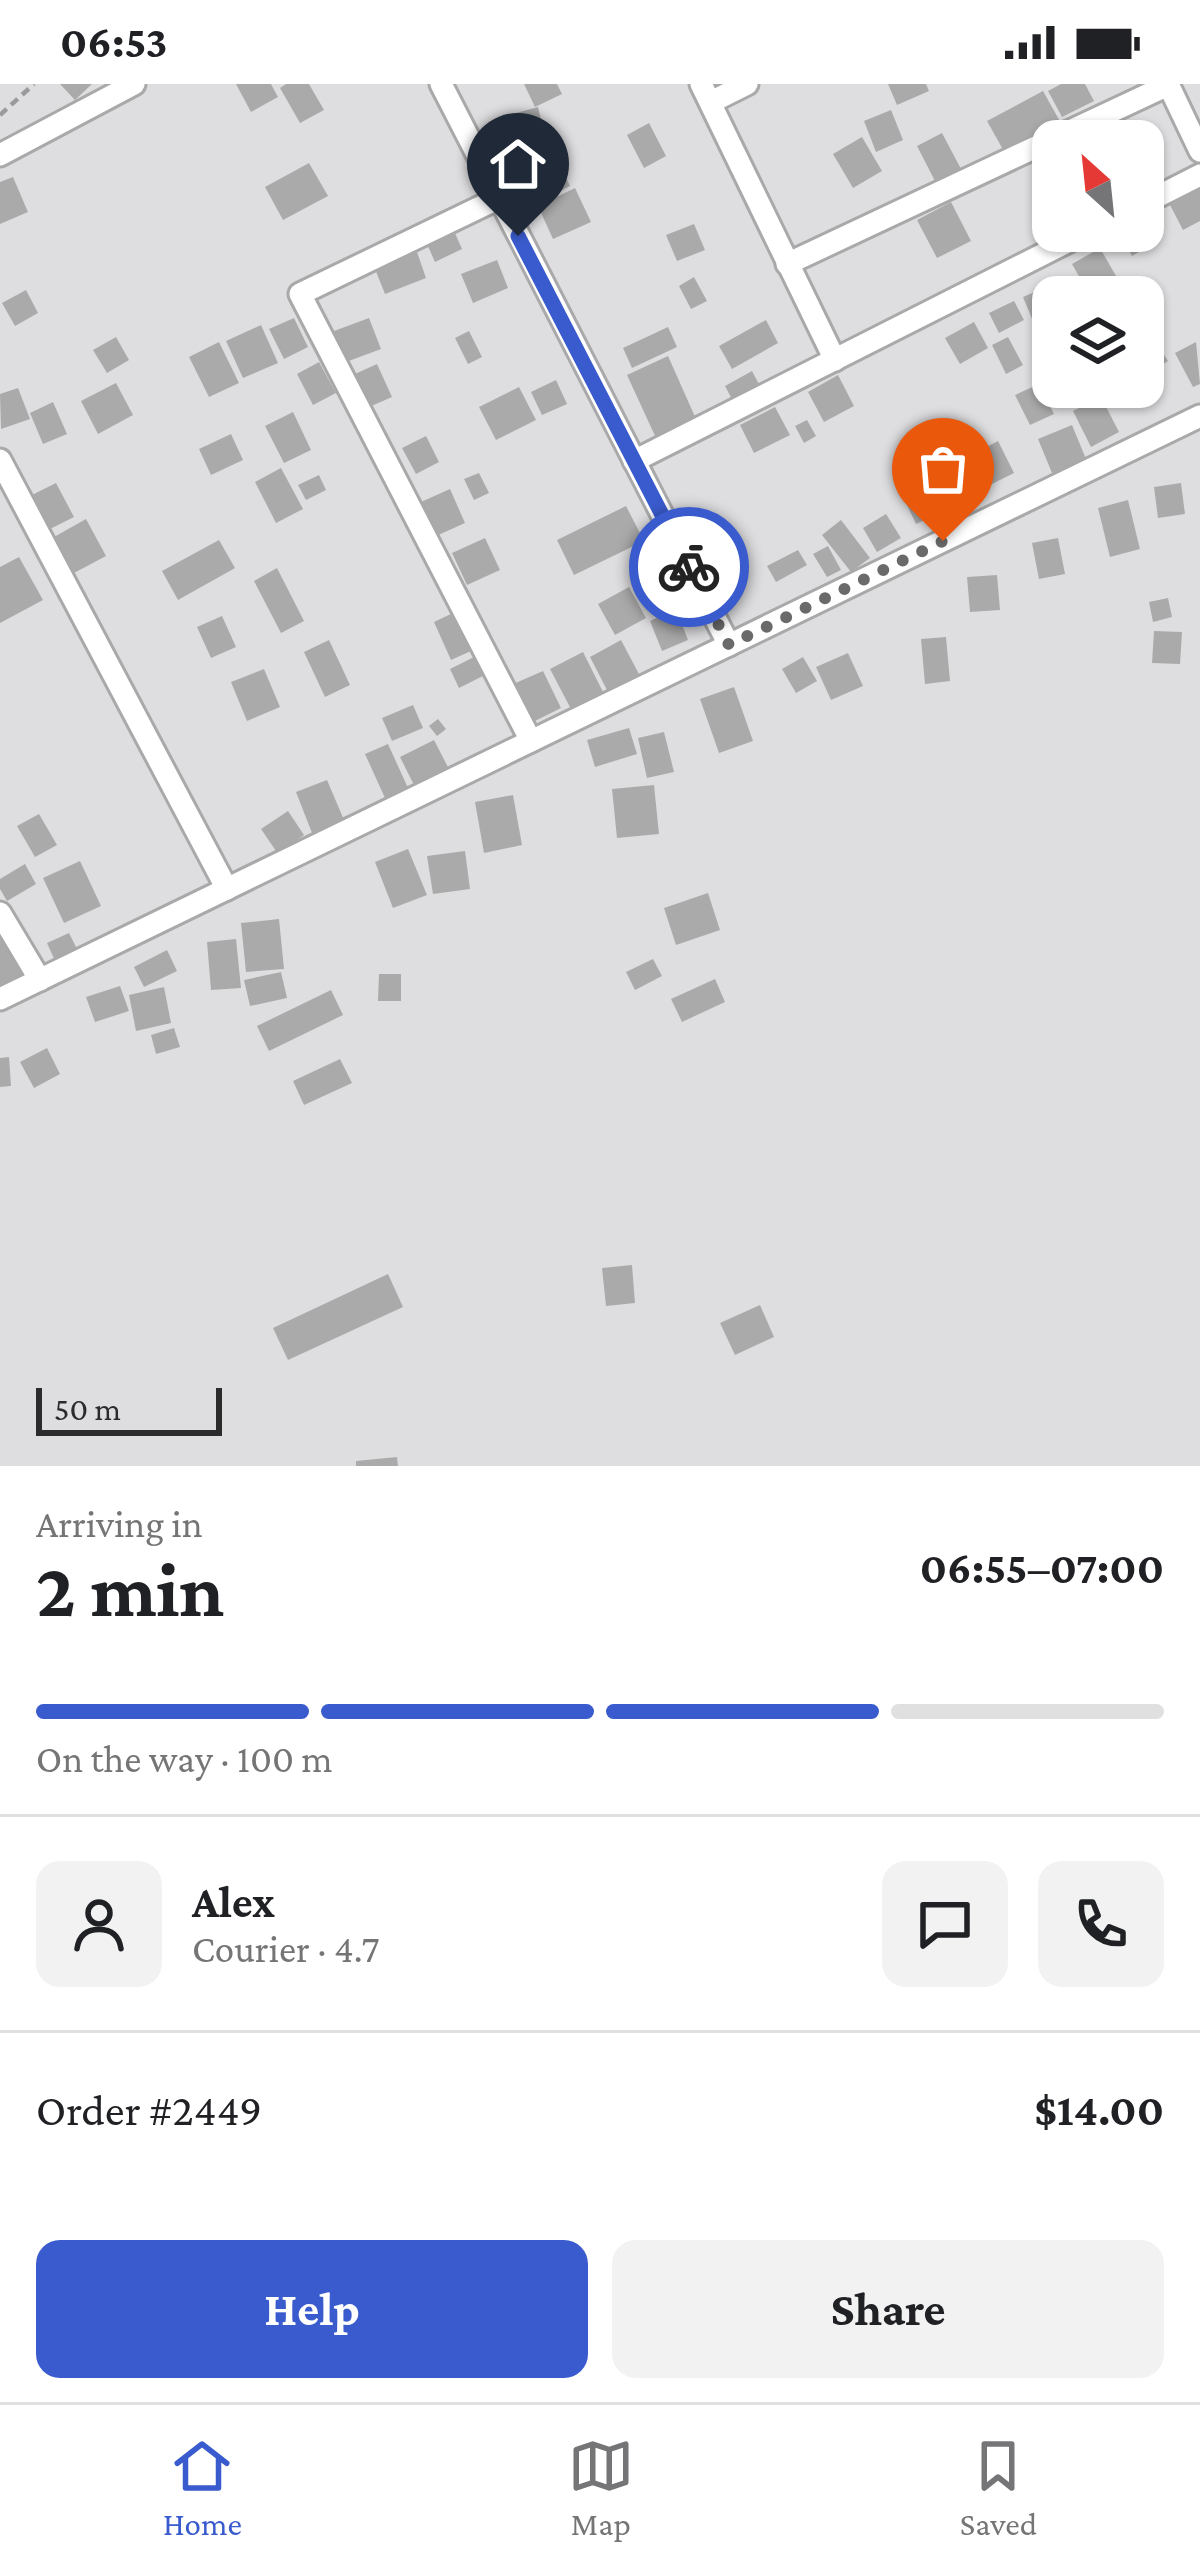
<!DOCTYPE html>
<meta charset="utf-8">
<style>
:root{--surface:#fff;--page:#f2f2f2;--text:#202124;--muted:#757577;--line:#e0e0e0;--accent:#3a5bcd}
body{margin:0;font-family:"Crimson Pro",serif;background:var(--page);color:var(--text);height:100vh;display:flex;flex-direction:column;font-size:45px;white-space:nowrap}
*{box-sizing:border-box;margin:0}
p{font-size:39px;color:var(--muted)}
.icon{flex:none;width:66px;height:66px;fill:none;stroke:currentColor;stroke-width:2;stroke-linecap:round;stroke-linejoin:round}
.map{position:relative;height:1382px;overflow:hidden}
.sheet{display:flex;flex-direction:column;background:var(--surface);flex:1}
.sheet>*{flex:none}
.needle{width:78px;rotate:333deg}
.controls{position:absolute;left:1032px;top:36px;display:grid;gap:24px}
.controls a{display:grid;place-items:center;width:132px;height:132px;border-radius:24px;background:var(--surface);box-shadow:0 3px 9px #0004;font-size:60px}
.scale{position:absolute;left:36px;bottom:30px;width:186px;box-sizing:border-box;padding-left:12px;border:6px solid #2b2b2c;border-top:0;font-size:33px;line-height:42px;white-space:nowrap;color:#2b2b2c;-webkit-text-stroke:9px #dedee0;paint-order:stroke}
.pin{position:absolute;display:grid;place-items:center;width:102px;height:102px;color:#fff;margin:-123px -51px;border-radius:50% 50% 50% 0;rotate:-45deg;box-shadow:0 0 12px #0007}
.pin .icon{rotate:45deg}
.courier{position:absolute;display:grid;place-items:center;width:120px;height:120px;margin:-60px;border:9px solid #3a5bcd;border-radius:50%;background:#fff;color:#222;box-shadow:0 3px 15px #0007}
.head em{font-style:normal;font-weight:700}
.head div{display:flex;flex-direction:column-reverse}
.head{display:flex;align-items:center;justify-content:space-between;height:204px;padding:0 36px}
h1{font-size:78px;font-weight:700;line-height:90px}
.bar{display:grid;grid-template-columns:repeat(4,1fr);gap:18px 12px;align-content:center;height:144px;padding:0 36px}
.bar i{height:15px;border-radius:9px;background:var(--line)}
.bar .on{background:var(--accent)}
.bar p{grid-column:span 4}
.line{display:flex;align-items:center;gap:30px;padding:0 36px;border-top:3px solid var(--line)}
.line div{flex:1}
.round{display:grid;place-items:center;flex:none;width:126px;height:126px;border-radius:24px;background:var(--page)}
.primary-button{display:flex;gap:24px;margin-top:auto;padding:24px 36px}
.primary-button a{flex:1;height:138px;border-radius:24px;background:var(--accent);color:#fff;font-size:48px;font-weight:700;line-height:138px;text-align:center}
.primary-button a+a{background:var(--page);color:var(--text)}
.status{display:flex;justify-content:space-between;align-items:center;height:84px;padding:0 60px;background:var(--surface);direction:ltr}
.status svg{height:33px;fill:currentColor}
.tabs{display:flex;justify-content:space-around;align-items:center;height:168px;border-top:3px solid var(--line);background:var(--surface);font-size:33px;color:var(--muted)}
.tabs a{display:grid;justify-items:center;gap:6px}
.tabs .on{color:var(--accent)}
.map>svg:first-child{display:block}
</style>
<div class="status"><b>06:53</b><svg viewBox="0 0 49 12"><path d="M0 12V9h3v3zM5 12V6h3v6zM10 12V3h3v9zM15 12V0h3v12zM26 1h20v11H26zM47 4h2v5h-2z"/></svg></div>
<div class="map">
<svg width="1200" height="1382" viewBox="0 0 1200 1382">
<rect width="100%" height="100%" fill="#dedee0"/>
<g fill="#abaaab">
<path d="M60,0H92L75,16Z"/>
<path d="M236,0H271L278,13L251,28Z"/>
<path d="M286,0H309L324,26L300,39L280,4Z"/>
<path d="M524,0H557L562,10L535,23Z"/>
<path d="M888,0H926L929,7L897,21Z"/>
<path d="M1061,0H1085L1094,17L1062,33L1048,7Z"/>
<path d="M1043,7L1062,41L1006,71L987,37Z"/>
<path d="M538,23L549,67L516,75L505,32Z"/>
<path d="M891,26L903,56L876,68L864,37Z"/>
<path d="M649,39L666,72L644,84L627,51Z"/>
<path d="M942,49L961,85L936,99L917,62Z"/>
<path d="M862,53L882,87L853,104L833,70Z"/>
<path d="M555,71L570,102L543,116L527,84Z"/>
<path d="M309,79L328,112L283,136L265,103Z"/>
<path d="M13,93L28,128L0,140V98Z"/>
<path d="M575,104L591,138L553,155L538,122Z"/>
<path d="M1200,105V137L1183,146L1170,121Z"/>
<path d="M1053,114V142L1041,120Z"/>
<path d="M951,118L971,157L937,174L917,136Z"/>
<path d="M1146,137L1157,157L1132,172L1121,152L1143,147Z"/>
<path d="M694,140L705,166L677,177L666,151Z"/>
<path d="M454,147L462,165L435,178L427,160Z"/>
<path d="M1100,164L1116,192L1088,208L1072,180Z"/>
<path d="M417,168L426,194L385,210L375,185Z"/>
<path d="M497,176L508,204L473,219L461,190Z"/>
<path d="M694,193L707,217L691,225L679,202Z"/>
<path d="M1044,204L1053,235L1035,242L1023,213Z"/>
<path d="M26,206L38,229L15,242L2,219Z"/>
<path d="M1014,217L1024,236L999,249L989,229Z"/>
<path d="M294,234L308,263L284,275L269,245Z"/>
<path d="M369,234L381,265L346,278L334,247Z"/>
<path d="M766,236L778,259L732,285L719,262Z"/>
<path d="M974,238L988,264L960,280L945,254Z"/>
<path d="M261,241L278,279L243,294L226,257Z"/>
<path d="M668,243L677,263L632,284L623,264Z"/>
<path d="M1053,243V277L1045,281L1032,253Z"/>
<path d="M1147,244L1168,277L1146,291L1143,246Z"/>
<path d="M469,247L482,273L468,280L455,254Z"/>
<path d="M116,253L129,276L107,289L93,266Z"/>
<path d="M1008,253L1023,281L1006,290L992,261Z"/>
<path d="M219,258L239,299L209,313L189,273Z"/>
<path d="M1196,258L1200,300L1193,303L1175,269Z"/>
<path d="M668,272L696,335L656,354L627,291Z"/>
<path d="M319,278L336,309L313,321L297,290Z"/>
<path d="M377,280L392,313L369,323L355,290Z"/>
<path d="M1053,281V303H1071L1054,313L1040,288Z"/>
<path d="M752,287L761,304L734,319L725,302Z"/>
<path d="M838,291L854,322L824,338L808,308Z"/>
<path d="M556,296L567,320L542,331L531,308Z"/>
<path d="M116,299L133,331L98,350L81,317Z"/>
<path d="M1039,300L1054,330L1030,341L1015,311Z"/>
<path d="M519,303L536,336L496,356L479,323Z"/>
<path d="M18,304L30,335L1,345L0,310Z"/>
<path d="M1101,313L1119,348L1091,363L1073,327Z"/>
<path d="M53,318L67,350L43,360L30,329Z"/>
<path d="M775,323L790,351L754,369L740,341Z"/>
<path d="M293,328L311,366L284,379L265,342Z"/>
<path d="M807,336L816,352L804,359L795,342Z"/>
<path d="M1072,341L1086,375L1052,389L1038,355Z"/>
<path d="M939,343L955,375L931,387L915,355Z"/>
<path d="M231,350L243,376L211,391L199,365Z"/>
<path d="M426,352L439,378L416,390L402,364Z"/>
<path d="M998,357L1014,389L990,401L973,370Z"/>
<path d="M281,384L303,425L276,439L255,398Z"/>
<path d="M479,389L489,409L474,416L464,395Z"/>
<path d="M929,390L946,426L916,440L899,404Z"/>
<path d="M319,391L326,406L306,416L298,401Z"/>
<path d="M56,399L74,433L46,447L28,413Z"/>
<path d="M1181,399L1185,430L1158,434L1154,403Z"/>
<path d="M450,405L465,439L436,452L421,418Z"/>
<path d="M1128,416L1140,465L1110,473L1098,424Z"/>
<path d="M626,422L644,457L574,491L557,456Z"/>
<path d="M886,430L901,454L877,468L863,444Z"/>
<path d="M86,435L106,472L74,489L54,453Z"/>
<path d="M841,436L870,474L851,488L822,451Z"/>
<path d="M729,439L739,462L716,472L706,449Z"/>
<path d="M485,454L500,486L467,501L452,469Z"/>
<path d="M1058,454L1065,490L1039,495L1032,459Z"/>
<path d="M219,456L235,484L178,516L162,487Z"/>
<path d="M828,462L841,486L827,493L813,470Z"/>
<path d="M798,466L807,481L776,498L767,482Z"/>
<path d="M19,473L43,516L0,539V483Z"/>
<path d="M277,484L304,537L281,549L254,497Z"/>
<path d="M997,491L1000,526L970,528L967,493Z"/>
<path d="M629,503L646,534L615,551L598,520Z"/>
<path d="M1168,514L1172,533L1153,538L1149,518Z"/>
<path d="M676,525L688,556L662,567L650,537Z"/>
<path d="M453,529L471,567L451,576L434,538Z"/>
<path d="M222,532L236,563L211,574L197,543Z"/>
<path d="M1154,547L1182,548L1180,580L1152,579Z"/>
<path d="M946,553L950,597L925,600L921,555Z"/>
<path d="M329,556L350,601L325,613L304,568Z"/>
<path d="M621,556L640,592L608,608L590,573Z"/>
<path d="M583,568L604,610L572,627L550,585Z"/>
<path d="M848,569L863,602L831,616L816,583Z"/>
<path d="M474,573L483,592L459,604L450,585Z"/>
<path d="M803,573L817,597L796,609L782,585Z"/>
<path d="M264,585L280,623L247,637L231,598Z"/>
<path d="M543,587L561,624L529,640L511,601Z"/>
<path d="M734,603L753,657L719,669L700,615Z"/>
<path d="M413,621L423,644L392,657L382,634Z"/>
<path d="M438,635L446,645L437,652L429,642Z"/>
<path d="M629,644L637,670L595,683L587,656Z"/>
<path d="M664,648L674,688L647,694L638,654Z"/>
<path d="M434,656L451,689L417,707L400,673Z"/>
<path d="M388,660L408,704L385,714L365,670Z"/>
<path d="M327,696L344,736L312,749L296,708Z"/>
<path d="M654,701L659,750L617,754L612,705Z"/>
<path d="M513,711L522,761L484,769L475,718Z"/>
<path d="M288,727L304,751L278,770L261,745Z"/>
<path d="M39,730L57,761L35,773L17,742Z"/>
<path d="M408,765L427,811L393,824L375,778Z"/>
<path d="M465,767L470,805L433,810L427,772Z"/>
<path d="M80,777L101,822L64,839L43,794Z"/>
<path d="M25,780L36,800L7,817L0,805V795Z"/>
<path d="M708,809L720,846L676,861L664,824Z"/>
<path d="M279,835L284,885L246,888L241,839Z"/>
<path d="M4,849L23,894L0,904V851Z"/>
<path d="M69,849L79,869L56,879L47,859Z"/>
<path d="M236,855L241,904L211,906L207,858Z"/>
<path d="M167,866L177,887L144,903L134,883Z"/>
<path d="M653,875L662,892L635,906L626,888Z"/>
<path d="M281,888L287,914L250,922L244,896Z"/>
<path d="M379,890H401V917H378Z"/>
<path d="M715,895L725,918L682,938L671,915Z"/>
<path d="M120,902L129,927L95,938L86,913Z"/>
<path d="M164,903L171,939L136,947L129,911Z"/>
<path d="M331,906L343,931L269,967L257,942Z"/>
<path d="M174,944L180,963L156,970L151,951Z"/>
<path d="M47,964L60,990L34,1004L20,978Z"/>
<path d="M9,973L11,1002L0,1003V974Z"/>
<path d="M340,975L352,999L304,1021L293,997Z"/>
<path d="M632,1181L635,1219L606,1222L602,1184Z"/>
<path d="M388,1190L403,1223L288,1276L273,1244Z"/>
<path d="M760,1221L774,1253L735,1271L720,1239Z"/>
<path d="M397,1373L398,1382H356V1377Z"/>
</g>
<g fill="none" stroke-linecap="round" stroke-linejoin="round">
<g stroke="#a9a9aa" stroke-width="27">
<g id="minor">
<path d="M441,0L729,561"/>
<path d="M701,0L835,276"/>
<path d="M1168,0L1200,67"/>
<path d="M711,18L747,0"/>
<path d="M0,71L134,0"/>
<path d="M499,114L300,210L531,657"/>
<path d="M1143,120L1200,91"/>
<path d="M787,180L1168,1"/>
<path d="M0,376L227,805"/>
<path d="M634,377L1089,147"/>
<path d="M0,829L40,896"/>
<path d="M0,915L1200,332"/>
</g>
</g>
<path stroke="#9a9a9b" stroke-width="4.5" stroke-dasharray="9 6" stroke-linecap="butt" d="M0,31L34,0"/>
<use href="#minor" stroke="#fff" stroke-width="21"/>
</g>
<g fill="none" stroke-linecap="round" stroke-linejoin="round">
<path stroke="#6a6a6b" stroke-width="12" stroke-dasharray="0 21.6" d="M689,483L729,561L943,457"/>
<path stroke="#3a5bcd" stroke-width="15" d="M518,152L689,483"/>
</g>
</svg>
<div class="controls">
<a><svg class="needle" viewBox="-14 -14 28 28"><path d="M0-13l5 13h-10z" fill="#e53935"/><path d="M0 13l5-13h-10z" fill="#757577"/></svg></a>
<a><svg class="icon" aria-label="layers" viewBox="0 0 24 24"><path d="M12 4l9 5-9 5-9-5zM3 14l9 5 9-5"/></svg></a>
</div>
<div class="scale">50 m</div>
<div class="pin" style="left:943px;top:457px;background:#ea580c"><svg class="icon" aria-label="bag" viewBox="0 0 24 24"><path d="M5 8h14l-1 12H6zM9 8a3 3 0 0 1 6 0"/></svg></div>
<div class="pin" style="left:518px;top:152px;background:#1f2937"><svg class="icon" aria-label="home" viewBox="0 0 24 24"><path d="M3 11l9-7 9 7M6 9v11h12V9"/></svg></div>
<div class="courier" style="left:689px;top:483px"><svg class="icon" aria-label="bike" viewBox="0 0 24 24"><circle cx="6" cy="16" r="4"/><circle cx="18" cy="16" r="4"/><path d="M6 16l4-8h5l3 8M10 8l3 8H6M13 5h3"/></svg></div>
</div>
<section class="sheet">
<div class="head"><div><h1>2 min</h1><p>Arriving in</p></div><em>06:55–07:00</em></div>
<div class="bar"><i class="on"></i><i class="on"></i><i class="on"></i><i></i><p>On the way · 100 m</p></div>
<div class="line" style="height:216px"><a class="round"><svg class="icon" aria-label="person" viewBox="0 0 24 24"><circle cx="12" cy="8" r="4"/><path d="M4 21q1-7 8-7t8 7"/></svg></a><div><b>Alex</b><p>Courier · 4.7</p></div><a class="round"><svg class="icon" aria-label="chat" viewBox="0 0 24 24"><path d="M4 5h16v11H9l-5 4z"/></svg></a><a class="round"><svg class="icon" aria-label="phone" viewBox="0 0 24 24"><path d="M5 4h4l2 5-3 2q2 4 5 5l2-3 5 2v4C11 20 4 13 5 4z"/></svg></a></div>
<div class="line" style="height:156px"><div>Order #2449</div><b>$14.00</b></div>
<div class="primary-button"><a>Help</a><a>Share</a></div>
</section>
<nav class="tabs">
<a class="on"><svg class="icon" aria-label="home" viewBox="0 0 24 24"><path d="M3 11l9-7 9 7M6 9v11h12V9"/></svg>Home</a>
<a><svg class="icon" aria-label="map" viewBox="0 0 24 24"><path d="M3 6l6-2 6 2 6-2v14l-6 2-6-2-6 2zM9 4v14M15 6v14"/></svg>Map</a>
<a><svg class="icon" aria-label="saved" viewBox="0 0 24 24"><path d="M7 4h10v16l-5-4-5 4z"/></svg>Saved</a>
</nav>
